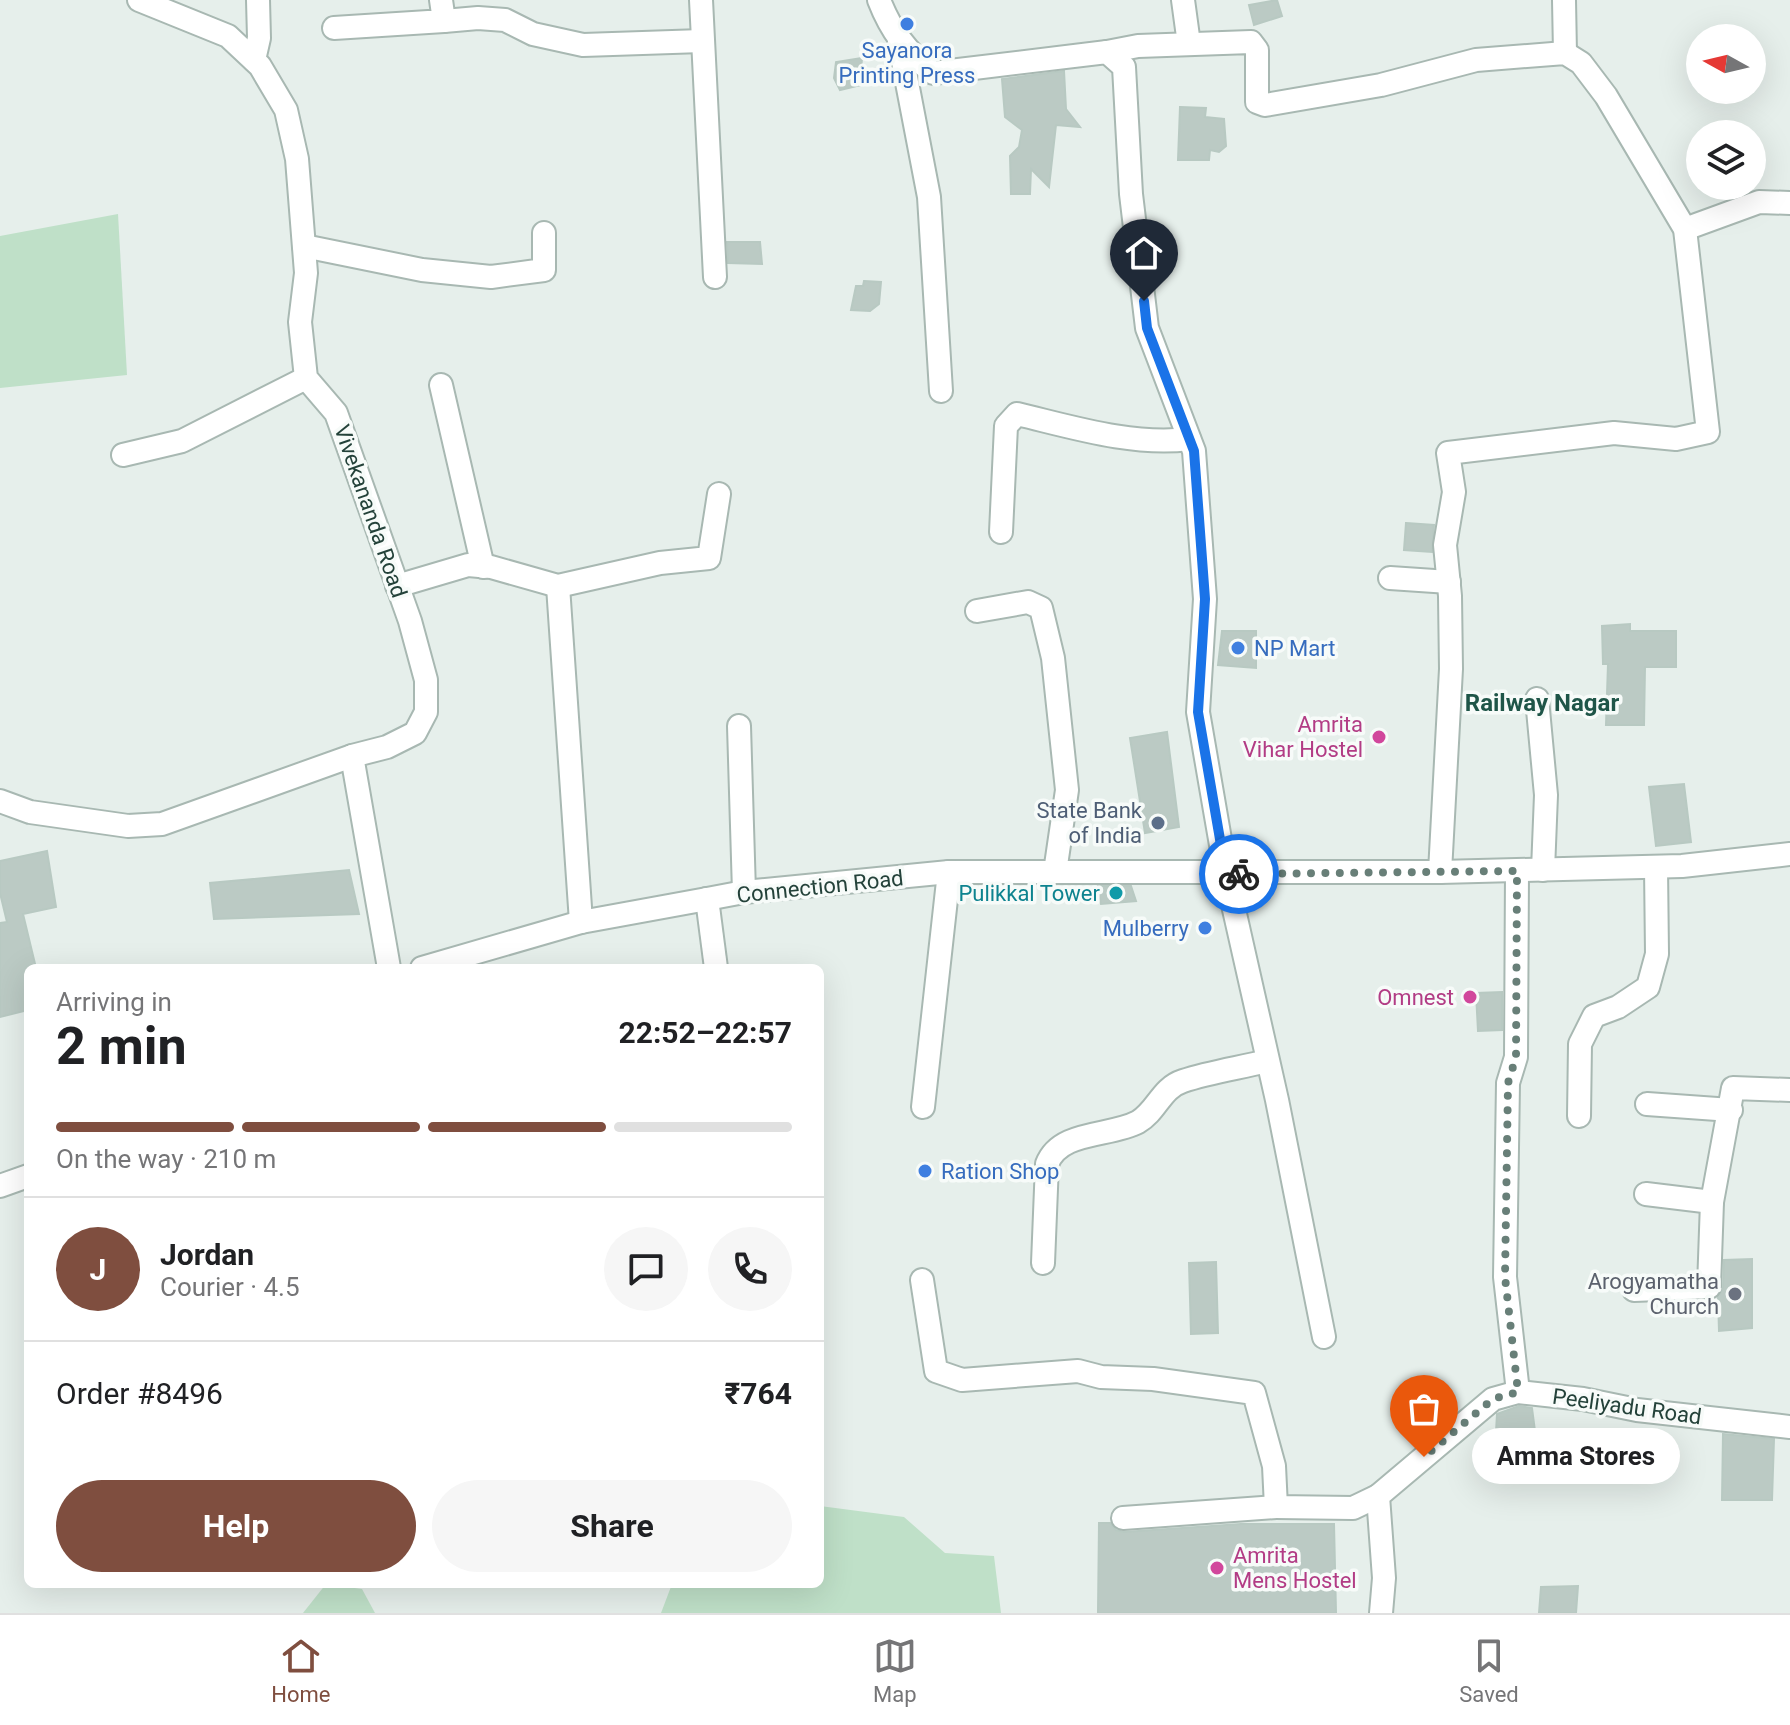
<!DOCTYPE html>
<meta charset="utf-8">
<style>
:root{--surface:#fff;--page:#f6f6f6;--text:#202124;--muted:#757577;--line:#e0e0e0;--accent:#7f4e3f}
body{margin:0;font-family:Roboto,sans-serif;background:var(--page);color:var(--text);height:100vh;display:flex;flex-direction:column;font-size:30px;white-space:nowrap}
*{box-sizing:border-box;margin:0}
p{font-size:26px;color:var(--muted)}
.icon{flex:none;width:44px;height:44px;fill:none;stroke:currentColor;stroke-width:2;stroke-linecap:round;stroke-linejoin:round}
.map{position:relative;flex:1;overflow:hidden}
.panel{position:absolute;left:24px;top:964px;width:800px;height:624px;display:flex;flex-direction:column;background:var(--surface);border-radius:12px;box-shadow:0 8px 32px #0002}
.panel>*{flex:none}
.needle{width:52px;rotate:278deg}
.fabs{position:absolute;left:1686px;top:24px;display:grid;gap:16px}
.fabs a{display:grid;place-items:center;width:80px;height:80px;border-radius:50%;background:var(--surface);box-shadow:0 8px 32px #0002;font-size:40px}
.pin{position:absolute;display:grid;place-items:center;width:68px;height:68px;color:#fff;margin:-82px -34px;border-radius:50% 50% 50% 0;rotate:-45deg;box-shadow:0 0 8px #0007}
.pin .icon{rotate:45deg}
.courier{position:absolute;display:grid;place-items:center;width:80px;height:80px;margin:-40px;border:6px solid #1a73e8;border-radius:50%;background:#fff;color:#222;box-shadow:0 2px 10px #0007}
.bubble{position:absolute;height:56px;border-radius:28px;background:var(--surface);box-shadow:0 8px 32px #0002;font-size:26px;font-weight:700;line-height:56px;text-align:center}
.overview em{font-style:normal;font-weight:700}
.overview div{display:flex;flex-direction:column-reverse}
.overview{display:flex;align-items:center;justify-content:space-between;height:136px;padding:0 32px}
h1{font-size:52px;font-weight:700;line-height:60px}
.bar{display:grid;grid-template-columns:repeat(4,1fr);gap:12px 8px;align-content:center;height:96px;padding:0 32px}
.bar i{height:10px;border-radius:6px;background:var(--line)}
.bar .active{background:var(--accent)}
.bar p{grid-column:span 4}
.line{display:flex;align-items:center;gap:20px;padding:0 32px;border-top:2px solid var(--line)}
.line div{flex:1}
.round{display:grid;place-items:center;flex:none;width:84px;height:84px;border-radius:42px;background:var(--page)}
.primary-button{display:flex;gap:16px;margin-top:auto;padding:16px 32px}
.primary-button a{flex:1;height:92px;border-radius:48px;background:var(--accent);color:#fff;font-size:32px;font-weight:700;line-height:92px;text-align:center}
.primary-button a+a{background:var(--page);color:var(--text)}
.menu{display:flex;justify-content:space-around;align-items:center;height:112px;border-top:2px solid var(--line);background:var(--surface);font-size:22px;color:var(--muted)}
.menu a{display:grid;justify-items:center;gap:4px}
.menu .active{color:var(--accent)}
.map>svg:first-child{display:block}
</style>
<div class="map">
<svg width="1790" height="1613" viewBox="0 0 1790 1613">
<rect width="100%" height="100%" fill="#e6efeb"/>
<g fill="#bfe0c8">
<path d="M118,214L127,375L0,388V236Z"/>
<path d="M820,1506L904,1517L945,1553L994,1556L1001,1613H661L672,1584H820Z"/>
<path d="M326,1584L362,1589L375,1613H303Z"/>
</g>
<g fill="#bbcac4" stroke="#b8c9c2" stroke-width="2">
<path d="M1277,0L1282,16L1254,25L1249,5Z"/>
<path d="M862,58L861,71L865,84L840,90L834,78L836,62Z"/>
<path d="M1064,71L1066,109L1080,127L1056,125L1049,187L1031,169L1030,194H1011L1010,156L1019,147L1022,130L1005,117L1002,79Z"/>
<path d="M1180,107L1206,108L1205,117L1224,119L1226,146L1219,152L1210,150L1209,160H1178Z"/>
<path d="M727,242H760L762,264L728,263Z"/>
<path d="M864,281L881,282L879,304L870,311L851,310L856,286H863Z"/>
<path d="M1406,523L1434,525L1432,552L1404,550Z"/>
<path d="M1630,624V631H1676V667H1645L1644,725H1606L1608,664H1603L1602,626Z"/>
<path d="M1222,631H1256V668L1218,665Z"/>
<path d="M1167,732L1179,827L1145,833L1130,738Z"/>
<path d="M1684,784L1691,842L1656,846L1649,787Z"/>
<path d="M47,851L56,907L23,914L36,968H28V1010L0,1017V923L7,922L0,893V861Z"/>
<path d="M349,870L359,914L214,919L210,883Z"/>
<path d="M1098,886H1131L1136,901L1101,904Z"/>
<path d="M1502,992V1030L1478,1031L1476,993Z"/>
<path d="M1752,1259V1328L1719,1331L1718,1297L1723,1288L1724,1260Z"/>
<path d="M1216,1262L1218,1333L1191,1334L1189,1263Z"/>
<path d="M1519,1406L1532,1408L1535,1431L1496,1432L1497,1414Z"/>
<path d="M1723,1434L1774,1439L1772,1500H1722Z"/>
<path d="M1099,1523H1110L1116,1530L1124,1532L1241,1524H1334L1336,1613H1098Z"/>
<path d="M1578,1586L1576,1613H1539L1541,1587Z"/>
</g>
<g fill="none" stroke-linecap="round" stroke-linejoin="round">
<g stroke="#a8b8b2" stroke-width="26">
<g id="minor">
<path d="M139,0L228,36L260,66L286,110L297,159L306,273L300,322L306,378L336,413L410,621L426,680V712L415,733L387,747L352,756L389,968"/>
<path d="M701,0L715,277"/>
<path d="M879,0C891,31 907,52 933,73L1107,52L1124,67L1131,194L1147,328L1194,451L1205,599L1198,712L1226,874L1277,1100L1324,1337"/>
<path d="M1183,0L1189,44"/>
<path d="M1564,0L1565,53"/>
<path d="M444,21L478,18L505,20L533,34L583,45L702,41"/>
<path d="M334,28L444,21L441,0"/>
<path d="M899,41L929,197L941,391"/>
<path d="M1107,52L1138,46L1251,42L1257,50V102L1265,105L1381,85L1476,60L1565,53L1581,63L1606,96L1685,229L1708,432L1676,439L1614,433L1448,453L1454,492L1445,545L1450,596L1451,669L1440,872"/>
<path d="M254,60L259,38L258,0"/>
<path d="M1685,229L1759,202L1790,203"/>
<path d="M304,246L422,270L491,277L544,270V233"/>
<path d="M441,385L483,567"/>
<path d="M123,455L182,441L306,378"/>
<path d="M1001,532L1006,426L1017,414C1072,427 1132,446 1189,439"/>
<path d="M1390,578L1449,582"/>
<path d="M397,586L468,565L491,567L558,586L660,563L709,558L719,494"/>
<path d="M558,586L581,922"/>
<path d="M977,611L1028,602L1041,608L1053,658L1067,790L1055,872"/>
<path d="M1537,699L1546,795L1543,870"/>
<path d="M739,726L744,892"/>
<path d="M0,801L30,812L128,826L162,824L352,756"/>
<path d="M1517,871L1516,1057L1508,1083L1505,1277L1518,1392"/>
<path d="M707,899L716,968"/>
<path d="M422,968L581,922L707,899L744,892L949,872H1440L1682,866L1790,854"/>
<path d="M1647,1104L1731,1110"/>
<path d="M923,1107L949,872"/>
<path d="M1579,1116L1580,1044L1594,1016L1618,1007L1648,987L1657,954L1656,867"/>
<path d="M0,1186L28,1176"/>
<path d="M1646,1194L1712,1202"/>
<path d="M1043,1263L1047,1164C1060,1130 1110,1137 1138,1122C1157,1111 1161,1088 1183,1081C1210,1072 1239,1068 1267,1061"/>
<path d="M922,1280L936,1371L962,1380L1078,1371L1101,1377L1153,1379L1254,1393L1274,1466L1276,1507L1353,1508L1378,1496"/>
<path d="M1634,1290L1709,1287L1712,1202L1733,1088L1790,1090"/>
<path d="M1123,1518L1276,1507"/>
<path d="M1381,1613L1384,1578L1378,1496L1493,1399L1518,1392L1583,1399L1637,1410L1790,1427"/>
</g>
</g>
<use href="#minor" stroke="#fff" stroke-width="22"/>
</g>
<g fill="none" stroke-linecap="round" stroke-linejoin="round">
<path stroke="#687f78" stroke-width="8" stroke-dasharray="0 14.4" d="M1239,874L1517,871L1516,1057L1508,1083L1505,1277L1518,1392L1493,1399L1424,1457"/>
<path stroke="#1a73e8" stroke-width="10" d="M1144,301L1147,328L1194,451L1205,599L1198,712L1226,874H1239"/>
</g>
<g fill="#3f7fe0" stroke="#f7fbf9" stroke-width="3">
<circle cx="907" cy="24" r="8"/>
<circle cx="1238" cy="648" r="8"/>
<circle cx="1205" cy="928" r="8"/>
<circle cx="925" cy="1171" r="8"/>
</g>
<g fill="#d1479c" stroke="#f7fbf9" stroke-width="3">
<circle cx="1379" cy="737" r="8"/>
<circle cx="1470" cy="997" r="8"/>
<circle cx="1217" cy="1568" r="8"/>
</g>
<circle fill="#5c6f8a" stroke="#f7fbf9" stroke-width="3" cx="1158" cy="823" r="8"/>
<circle fill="#0f9aa8" stroke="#f7fbf9" stroke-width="3" cx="1116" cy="893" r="8"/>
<circle fill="#6b7280" stroke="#f7fbf9" stroke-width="3" cx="1735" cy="1294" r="8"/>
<g text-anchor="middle" stroke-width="7" stroke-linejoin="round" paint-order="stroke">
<g font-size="22" fill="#366cbe" stroke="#f7fbf9" text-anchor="start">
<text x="907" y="58" text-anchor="middle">Sayanora<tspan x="907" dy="25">Printing Press</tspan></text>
<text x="1254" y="656">NP Mart</text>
<text x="1189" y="936" text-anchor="end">Mulberry</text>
<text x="941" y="1179">Ration Shop</text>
</g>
<g font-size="22" fill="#24423a" stroke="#f7fbf9">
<text transform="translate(371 511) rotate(71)" y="8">Vivekananda Road</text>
<text transform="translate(820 886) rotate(-6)" y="8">Connection Road</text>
<text transform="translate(1627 1406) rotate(8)" y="8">Peeliyadu Road</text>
</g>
<g font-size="22" fill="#b23c85" stroke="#f7fbf9" text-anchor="end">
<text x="1363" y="732">Amrita<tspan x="1363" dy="25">Vihar Hostel</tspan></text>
<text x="1454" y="1005">Omnest</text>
<text x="1233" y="1563" text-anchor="start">Amrita<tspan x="1233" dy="25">Mens Hostel</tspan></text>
</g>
<g font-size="22" fill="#4e5e75" stroke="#f7fbf9" text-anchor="end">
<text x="1142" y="818">State Bank<tspan x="1142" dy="25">of India</tspan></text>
</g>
<g font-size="22" fill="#0d838f" stroke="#f7fbf9" text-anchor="end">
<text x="1100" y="901">Pulikkal Tower</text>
</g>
<g font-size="22" fill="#5b616d" stroke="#f7fbf9" text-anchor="end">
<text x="1719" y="1289">Arogyamatha<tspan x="1719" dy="25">Church</tspan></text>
</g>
<g font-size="24" font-weight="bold" fill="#1f5548" stroke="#f7fbf9">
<text x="1542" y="711">Railway Nagar</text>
</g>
</g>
</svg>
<div class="fabs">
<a><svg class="needle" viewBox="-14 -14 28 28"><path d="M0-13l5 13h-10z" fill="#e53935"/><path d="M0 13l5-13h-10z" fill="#757577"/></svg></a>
<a><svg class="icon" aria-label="layers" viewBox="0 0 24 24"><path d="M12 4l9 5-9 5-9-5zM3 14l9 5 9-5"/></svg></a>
</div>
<div class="pin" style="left:1424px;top:1457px;background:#ea580c"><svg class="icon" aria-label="bag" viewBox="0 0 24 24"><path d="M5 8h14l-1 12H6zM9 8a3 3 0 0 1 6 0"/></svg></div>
<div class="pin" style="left:1144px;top:301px;background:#1f2937"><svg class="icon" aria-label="home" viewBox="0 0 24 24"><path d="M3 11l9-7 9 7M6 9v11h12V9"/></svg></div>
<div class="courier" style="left:1239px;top:874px"><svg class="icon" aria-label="bike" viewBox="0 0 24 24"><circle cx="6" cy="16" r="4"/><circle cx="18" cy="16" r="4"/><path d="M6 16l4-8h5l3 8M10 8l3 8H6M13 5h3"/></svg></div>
<div class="bubble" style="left:1472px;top:1428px;width:208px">Amma Stores</div>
<section class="panel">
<div class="overview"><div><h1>2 min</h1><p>Arriving in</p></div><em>22:52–22:57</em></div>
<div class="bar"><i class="active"></i><i class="active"></i><i class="active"></i><i></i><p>On the way · 210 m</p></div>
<div class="line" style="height:144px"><b class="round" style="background:var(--accent);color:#fff">J</b><div><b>Jordan</b><p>Courier · 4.5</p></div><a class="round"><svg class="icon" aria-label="chat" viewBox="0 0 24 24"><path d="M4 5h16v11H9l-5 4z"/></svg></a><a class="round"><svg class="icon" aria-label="phone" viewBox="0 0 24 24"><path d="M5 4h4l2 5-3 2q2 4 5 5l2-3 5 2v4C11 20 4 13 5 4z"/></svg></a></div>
<div class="line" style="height:104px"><div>Order #8496</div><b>₹764</b></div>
<div class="primary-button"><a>Help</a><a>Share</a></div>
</section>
</div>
<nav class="menu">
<a class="active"><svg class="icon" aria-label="home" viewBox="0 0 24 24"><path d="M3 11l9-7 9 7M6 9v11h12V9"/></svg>Home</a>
<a><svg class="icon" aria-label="map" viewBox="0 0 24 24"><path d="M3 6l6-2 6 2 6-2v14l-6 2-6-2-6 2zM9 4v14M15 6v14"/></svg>Map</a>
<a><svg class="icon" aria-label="saved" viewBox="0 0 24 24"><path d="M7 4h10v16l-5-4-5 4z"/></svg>Saved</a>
</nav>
